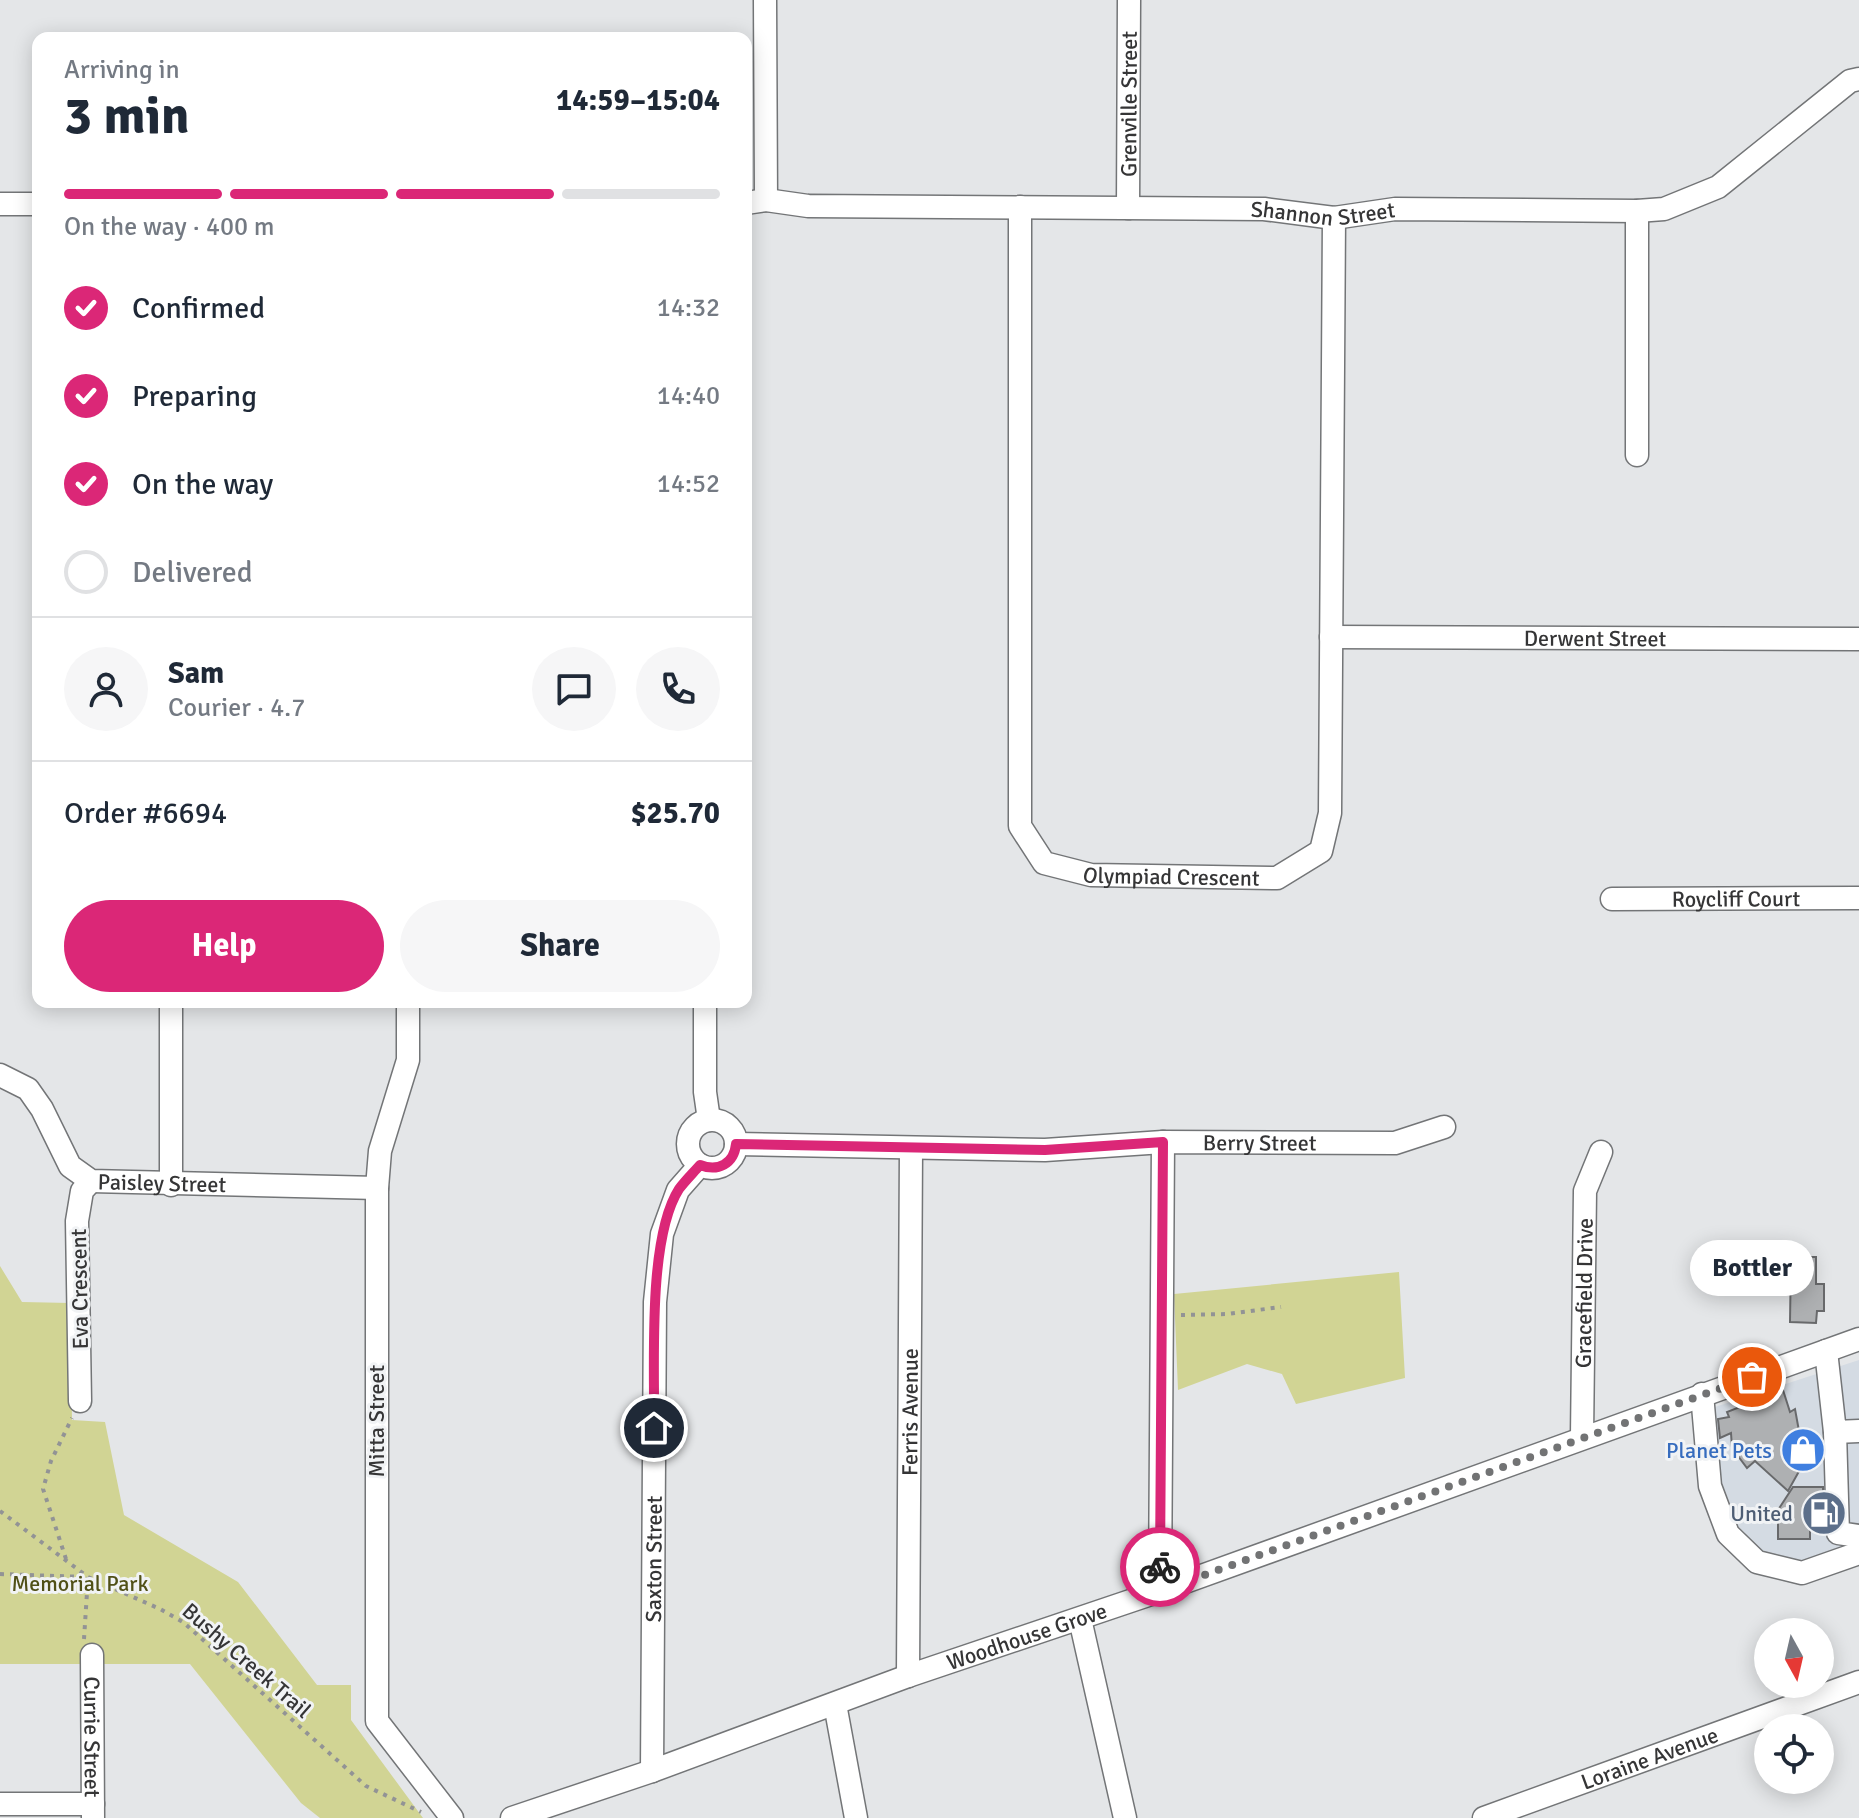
<!DOCTYPE html>
<meta charset="utf-8">
<style>
:root{--surface:#fff;--page:#f6f6f7;--text:#1f2937;--muted:#747a83;--line:#e0e1e3;--accent:#db2777}
body{margin:0;font-family:Signika,sans-serif;background:var(--page);color:var(--text);height:100vh;display:flex;flex-direction:column;font-size:30px;white-space:nowrap}
*{box-sizing:border-box;margin:0}
p{font-size:26px;color:var(--muted)}
.icon{flex:none;width:44px;height:44px;fill:none;stroke:currentColor;stroke-width:2;stroke-linecap:round;stroke-linejoin:round}
.map{position:relative;flex:1;overflow:hidden}
.drawer{position:absolute;left:32px;top:32px;width:720px;height:976px;display:flex;flex-direction:column;background:var(--surface);border-radius:16px;box-shadow:0 4px 20px #0003}
.drawer>*{flex:none}
.needle{width:52px;rotate:172deg}
.controls{position:absolute;left:1754px;top:1618px;display:grid;gap:16px}
.controls a{display:grid;place-items:center;width:80px;height:80px;border-radius:50%;background:var(--surface);box-shadow:0 4px 20px #0003;font-size:40px}
.pin{position:absolute;display:grid;place-items:center;width:68px;height:68px;color:#fff;margin:-34px;border:4px solid #fff;border-radius:50%;box-shadow:0 2px 8px #0007}
.courier{position:absolute;display:grid;place-items:center;width:80px;height:80px;margin:-40px;border:6px solid #db2777;border-radius:50%;background:#fff;color:#222;box-shadow:0 2px 10px #0007}
.bubble{position:absolute;height:56px;border-radius:28px;background:var(--surface);box-shadow:0 4px 20px #0003;font-size:26px;font-weight:700;line-height:56px;text-align:center}
.overview em{font-style:normal;font-weight:700}
.overview div{display:flex;flex-direction:column-reverse}
.overview{display:flex;align-items:center;justify-content:space-between;height:136px;padding:0 32px}
h1{font-size:52px;font-weight:700;line-height:60px}
.bar{display:grid;grid-template-columns:repeat(4,1fr);gap:12px 8px;align-content:center;height:96px;padding:0 32px}
.bar i{height:10px;border-radius:6px;background:var(--line)}
.bar .active{background:var(--accent)}
.bar p{grid-column:span 4}
.line{display:flex;align-items:center;gap:20px;padding:0 32px;border-top:2px solid var(--line)}
.line div{flex:1}
.round{display:grid;place-items:center;flex:none;width:84px;height:84px;border-radius:42px;background:var(--page)}
ol{padding:0 32px;list-style:none}
li{display:flex;align-items:center;gap:24px;height:88px}
li p{margin-inline-start:auto}
li .icon{padding:8px;border-radius:50%;background:var(--accent);color:#fff;stroke-width:4}
li:last-child{color:var(--muted)}
li i{width:44px;height:44px;border:4px solid var(--line);border-radius:50%}
.cta{display:flex;gap:16px;margin-top:auto;padding:16px 32px}
.cta a{flex:1;height:92px;border-radius:48px;background:var(--accent);color:#fff;font-size:32px;font-weight:700;line-height:92px;text-align:center}
.cta a+a{background:var(--page);color:var(--text)}
.map>svg:first-child{display:block}
</style>
<div class="map">
<svg width="1859" height="1818" viewBox="0 0 1859 1818">
<rect width="100%" height="100%" fill="#e4e6e8"/>
<path fill="#d4dbe3" d="M1859,1360V1540L1803,1562L1765,1553L1738,1526L1721,1480L1715,1407Z"/>
<g fill="#d1d494">
<path d="M0,1266L22,1302L70,1303L72,1420L105,1422L124,1515L238,1582L317,1685H351V1720L423,1818H320L301,1803L190,1664H0Z"/>
<path d="M1399,1272L1405,1378L1296,1404L1282,1374L1247,1364L1178,1390L1174,1294Z"/>
</g>
<g fill="#aeb0b2" stroke="#68696b" stroke-width="2">
<path d="M1791,1257H1816V1284H1824V1311H1817L1816,1323L1790,1322Z"/>
<path d="M1783,1390L1790,1412L1795,1409L1799,1431L1812,1448L1788,1491L1755,1461L1747,1468L1732,1448L1731,1433L1720,1438L1718,1419L1729,1417L1727,1412Z"/>
<path d="M1793,1487H1823L1824,1527H1810V1539H1778V1510Z"/>
</g>
<g fill="none" stroke-linecap="round" stroke-linejoin="round">
<g stroke="#737577" stroke-width="25">
<g id="minor">
<path d="M765,0L766,200"/>
<path id="s1" d="M746,203L766,200L808,206L1264,209L1334,218L1395,209L1637,211L1664,209L1718,187L1850,81L1859,79"/>
<path d="M0,204H38"/>
<path id="s2" d="M1020,207V826L1044,863L1091,875L1277,878L1321,851L1330,813L1334,218"/>
<path id="s3" d="M1128,208L1129,0"/>
<path d="M1637,455V211"/>
<path id="s4" d="M1331,637L1859,639"/>
<path id="s5" d="M1612,899L1859,898"/>
<path d="M171,1002V1185"/>
<path d="M408,1002V1060L380,1151L377,1188V1721L452,1818"/>
<path d="M705,1002V1092L709,1120"/>
<path id="s6" d="M0,1075L28,1089L42,1109L70,1166L91,1181L377,1188"/>
<circle cx="712" cy="1144" r="24"/>
<path id="s7" d="M736,1144L1045,1150L1163,1142L1395,1143L1444,1127"/>
<path d="M1826,1351L1835,1432L1859,1431"/>
<path d="M1702,1394L1710,1486L1728,1534L1757,1562L1802,1573L1859,1553"/>
<path d="M80,1401L77,1221L82,1191L91,1181"/>
<path d="M1835,1432L1838,1533L1859,1536"/>
<path id="s8" d="M1582,1437L1585,1191L1601,1152"/>
<path d="M1160,1591L1163,1142"/>
<path d="M1080,1619L1125,1818"/>
<path id="s9" d="M92,1655L93,1818"/>
<path id="s10" d="M908,1676L911,1148"/>
<path d="M835,1704L856,1818"/>
<path id="s11" d="M652,1771L655,1302L662,1234L678,1190L700,1165"/>
<path d="M0,1804H93"/>
<path id="s12" d="M512,1818L652,1771L908,1676L1160,1591L1859,1339"/>
<path id="s13" d="M1484,1818L1859,1682"/>
</g>
</g>
<g stroke="#929395" stroke-width="4" stroke-dasharray="4 6" stroke-linecap="butt">
<path d="M1181,1315L1227,1314L1281,1307"/>
<path d="M0,1511L88,1577L160,1609L183,1622L366,1786L421,1812"/>
<path d="M66,1559L43,1489L51,1461L72,1418"/>
<path d="M0,1574L86,1577"/>
<path d="M84,1639L88,1577"/>
</g>
<use href="#minor" stroke="#fff" stroke-width="22"/>
</g>
<g fill="none" stroke-linecap="round" stroke-linejoin="round">
<path stroke="#727374" stroke-width="8" stroke-dasharray="0 14.4" d="M1160,1567V1591L1752,1377"/>
<path stroke="#db2777" stroke-width="10" d="M654,1428C655,1368 647,1239 679,1189C685,1181 693,1173 700,1165C718,1172 734,1164 736,1144L1045,1150L1163,1142L1160,1567"/>
</g>
<defs>
<g id="shop-disc" transform="scale(2.3)"><circle r="9.5" fill="#3f7fe0" stroke="#f1f3f5"/><path d="M-5-2.5h2.3a2.7 3.5 0 0 1 5.4 0H5L5.5 6h-11ZM-1.5-2.5h3a1.5 2.3 0 0 0-3 0Z" fill="#fff"/></g>
<g id="fuel-disc" transform="scale(2.3)"><circle r="9.5" fill="#5c6f8a" stroke="#f1f3f5"/><path d="M-5.5-6h7V0h2V4h1.3V-2.5L3-4.5l.8-.8L6-3V5H2.5V1h-1V6h-7ZM-4.2-4.7v3.2H.2V-4.7Z" fill="#fff"/></g>
</defs>
<g fill-rule="evenodd">
<use href="#shop-disc" x="1803" y="1450"/>
<use href="#fuel-disc" x="1824" y="1513"/>
</g>
<g text-anchor="middle" stroke-width="6" stroke-linejoin="round" paint-order="stroke">
<g font-size="22" fill="#353536" stroke="#f1f3f5">
<text dy="8" stroke="none"><textPath href="#s3" startOffset="104">Grenville Street</textPath></text>
<text dy="8" stroke="none"><textPath href="#s1" startOffset="578">Shannon Street</textPath></text>
<text dy="8" stroke="none"><textPath href="#s4" startOffset="264">Derwent Street</textPath></text>
<text dy="8" stroke="none"><textPath href="#s2" startOffset="792">Olympiad Crescent</textPath></text>
<text dy="8" stroke="none"><textPath href="#s5" startOffset="124">Roycliff Court</textPath></text>
<text dy="8" stroke="none"><textPath href="#s7" startOffset="524">Berry Street</textPath></text>
<text dy="8" stroke="none"><textPath href="#s6" startOffset="216">Paisley Street</textPath></text>
<text transform="translate(79 1289) rotate(-91)" y="8">Eva Crescent</text>
<text dy="8" stroke="none"><textPath href="#s8" startOffset="144">Gracefield Drive</textPath></text>
<text dy="8" stroke="none"><textPath href="#s10" startOffset="264">Ferris Avenue</textPath></text>
<text transform="translate(376 1421) rotate(-90)" y="8">Mitta Street</text>
<text dy="8" stroke="none"><textPath href="#s11" startOffset="212">Saxton Street</textPath></text>
<text dy="8" stroke="none"><textPath href="#s12" startOffset="546">Woodhouse Grove</textPath></text>
<text transform="translate(247 1660) rotate(41)" y="8">Bushy Creek Trail</text>
<text dy="8" stroke="none"><textPath href="#s9" startOffset="82">Currie Street</textPath></text>
<text dy="8" stroke="none"><textPath href="#s13" startOffset="176">Loraine Avenue</textPath></text>
</g>
<g font-size="22" fill="#366cbe" stroke="#f1f3f5" text-anchor="end">
<text x="1772" y="1458">Planet Pets</text>
</g>
<g font-size="22" fill="#4e5e75" stroke="#f1f3f5" text-anchor="end">
<text x="1793" y="1521">United</text>
</g>
<g font-size="22" fill="#505017" stroke="#f1f3f5">
<text x="80" y="1591">Memorial Park</text>
</g>
</g>
</svg>
<div class="controls">
<a><svg class="needle" viewBox="-14 -14 28 28"><path d="M0-13l5 13h-10z" fill="#e53935"/><path d="M0 13l5-13h-10z" fill="#747a83"/></svg></a>
<a><svg class="icon" aria-label="locate" viewBox="0 0 24 24"><circle cx="12" cy="12" r="6"/><path d="M12 2v4M12 18v4M2 12h4M18 12h4"/></svg></a>
</div>
<div class="pin" style="left:1752px;top:1377px;background:#ea580c"><svg class="icon" aria-label="bag" viewBox="0 0 24 24"><path d="M5 8h14l-1 12H6zM9 8a3 3 0 0 1 6 0"/></svg></div>
<div class="pin" style="left:654px;top:1428px;background:#1f2937"><svg class="icon" aria-label="home" viewBox="0 0 24 24"><path d="M3 11l9-7 9 7M6 9v11h12V9"/></svg></div>
<div class="courier" style="left:1160px;top:1567px"><svg class="icon" aria-label="bike" viewBox="0 0 24 24"><circle cx="6" cy="16" r="4"/><circle cx="18" cy="16" r="4"/><path d="M6 16l4-8h5l3 8M10 8l3 8H6M13 5h3"/></svg></div>
<div class="bubble" style="left:1690px;top:1240px;width:124px">Bottler</div>
<section class="drawer">
<div class="overview"><div><h1>3 min</h1><p>Arriving in</p></div><em>14:59–15:04</em></div>
<div class="bar"><i class="active"></i><i class="active"></i><i class="active"></i><i></i><p>On the way · 400 m</p></div>
<ol>
<li><svg class="icon" aria-label="check" viewBox="0 0 24 24"><path d="M5 12l5 5 9-10"/></svg>Confirmed<p>14:32</p></li>
<li><svg class="icon" aria-label="check" viewBox="0 0 24 24"><path d="M5 12l5 5 9-10"/></svg>Preparing<p>14:40</p></li>
<li><svg class="icon" aria-label="check" viewBox="0 0 24 24"><path d="M5 12l5 5 9-10"/></svg>On the way<p>14:52</p></li>
<li><i></i>Delivered</li>
</ol>
<div class="line" style="height:144px"><a class="round"><svg class="icon" aria-label="person" viewBox="0 0 24 24"><circle cx="12" cy="8" r="4"/><path d="M4 21q1-7 8-7t8 7"/></svg></a><div><b>Sam</b><p>Courier · 4.7</p></div><a class="round"><svg class="icon" aria-label="chat" viewBox="0 0 24 24"><path d="M4 5h16v11H9l-5 4z"/></svg></a><a class="round"><svg class="icon" aria-label="phone" viewBox="0 0 24 24"><path d="M5 4h4l2 5-3 2q2 4 5 5l2-3 5 2v4C11 20 4 13 5 4z"/></svg></a></div>
<div class="line" style="height:104px"><div>Order #6694</div><b>$25.70</b></div>
<div class="cta"><a>Help</a><a>Share</a></div>
</section>
</div>
